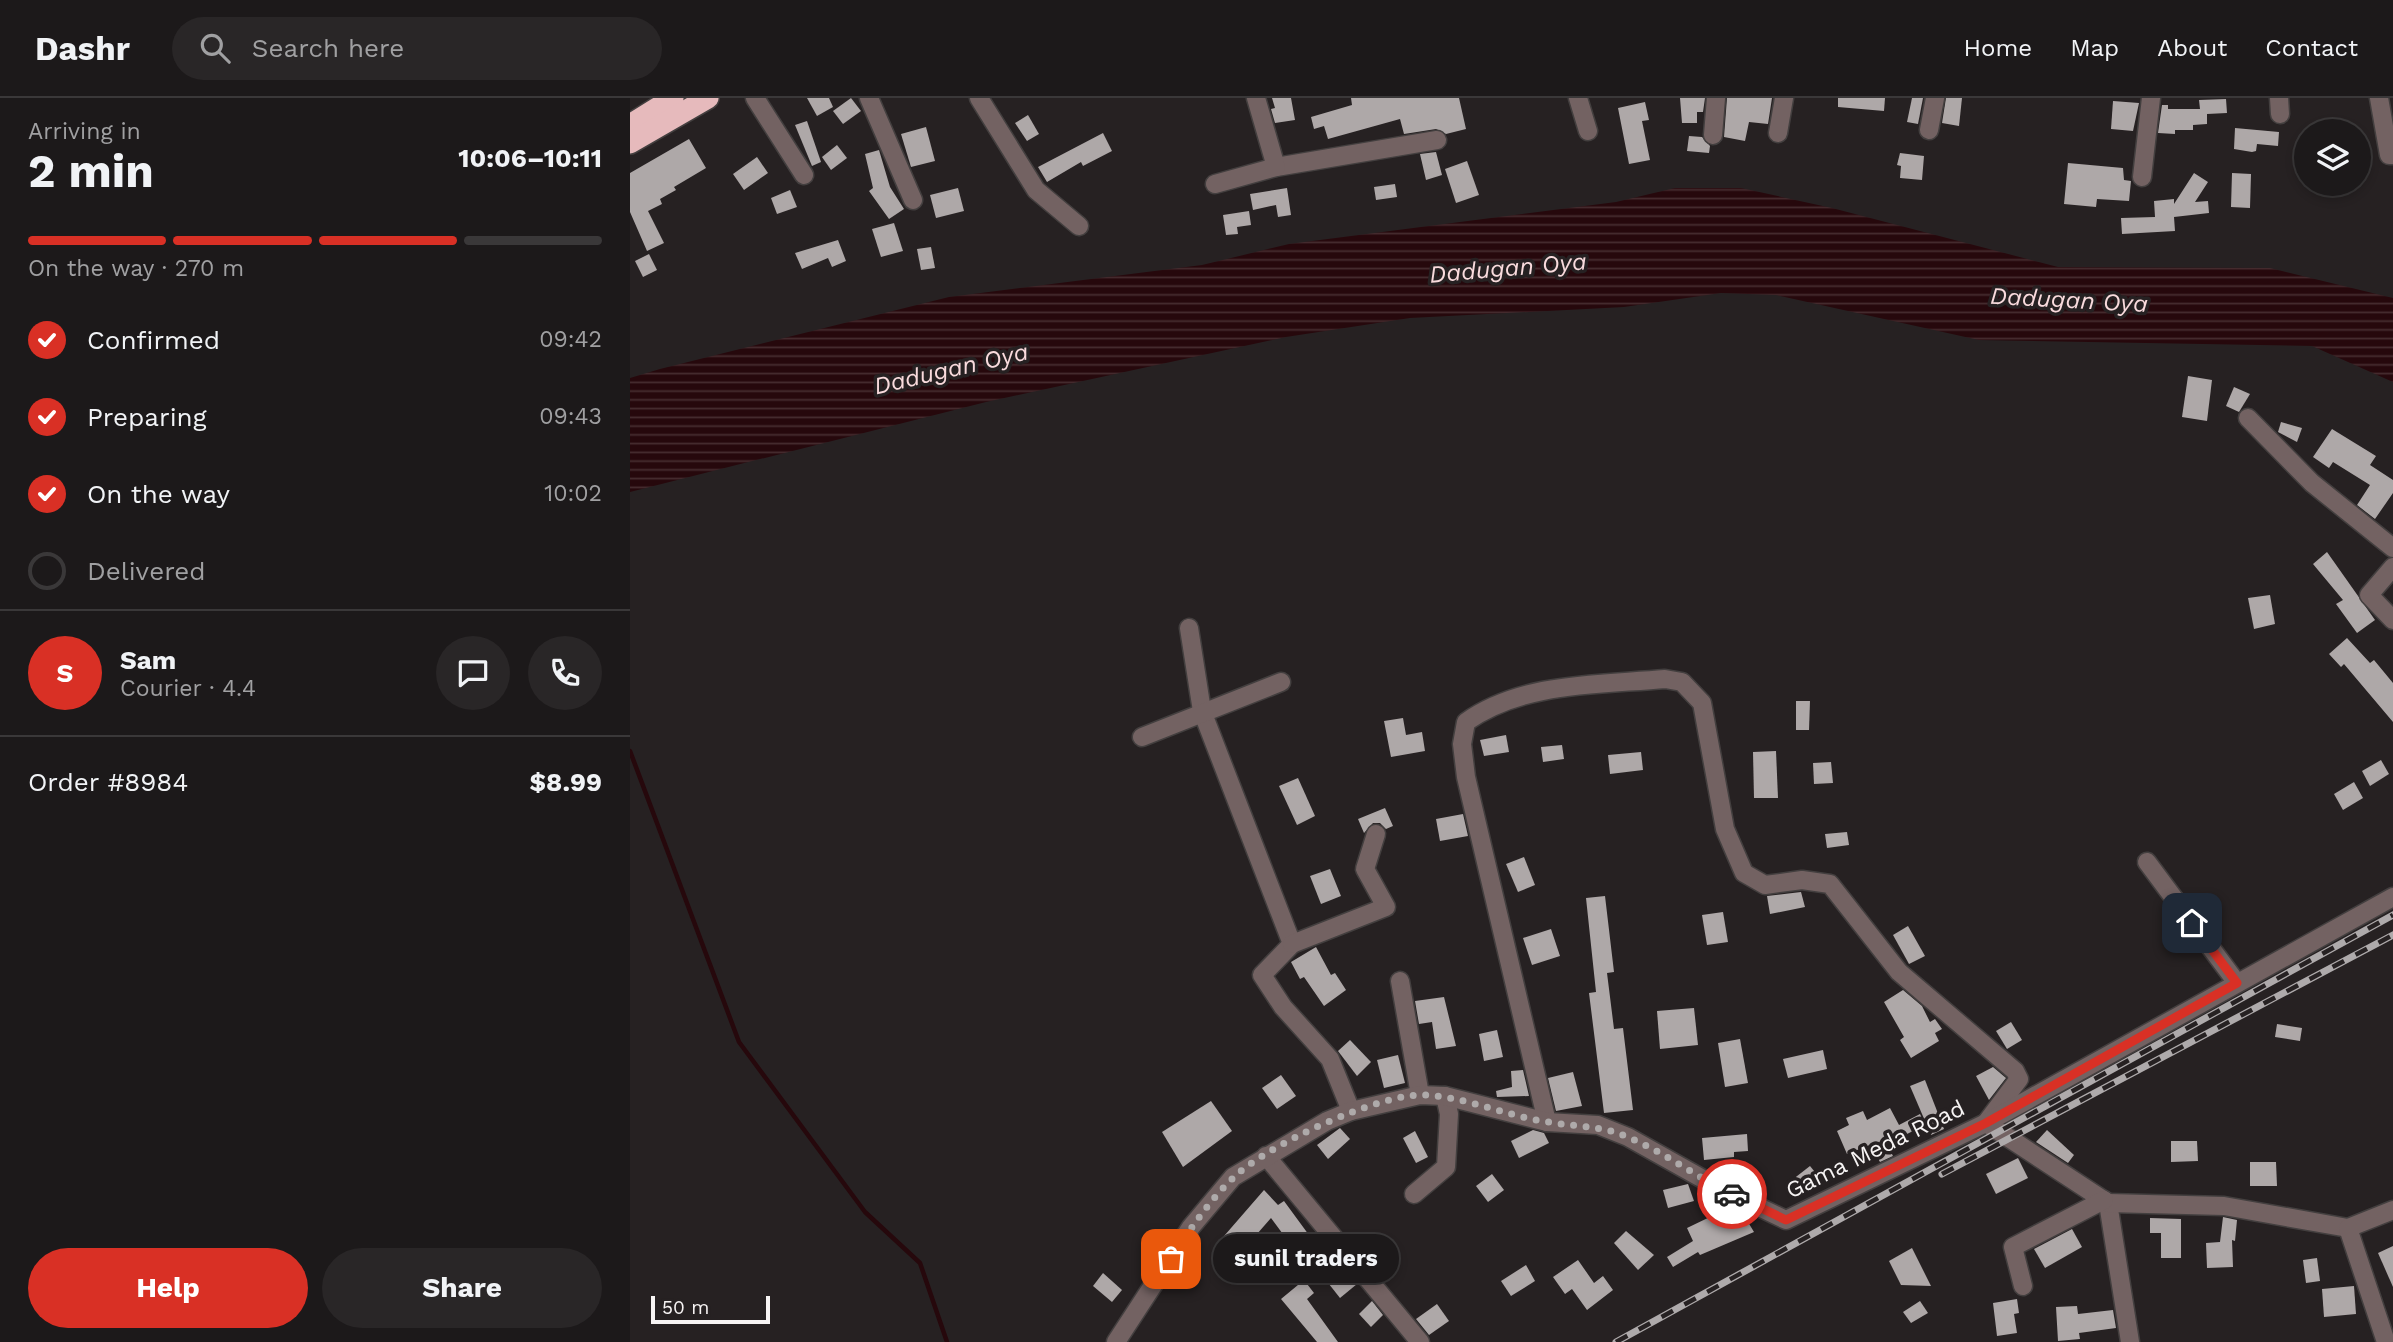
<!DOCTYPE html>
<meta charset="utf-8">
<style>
:root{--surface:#1c191a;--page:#292627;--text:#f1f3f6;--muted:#a0a0a2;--line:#3a3839;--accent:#d93025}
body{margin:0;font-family:"Work Sans",sans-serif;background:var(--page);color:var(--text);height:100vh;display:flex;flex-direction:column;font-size:26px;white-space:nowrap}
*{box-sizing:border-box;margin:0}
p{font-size:23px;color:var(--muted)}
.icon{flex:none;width:38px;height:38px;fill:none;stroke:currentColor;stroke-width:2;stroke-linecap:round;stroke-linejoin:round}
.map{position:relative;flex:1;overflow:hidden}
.details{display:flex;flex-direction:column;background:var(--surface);width:630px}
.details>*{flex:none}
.controls{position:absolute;left:1664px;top:21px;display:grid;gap:14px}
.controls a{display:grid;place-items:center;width:77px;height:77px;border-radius:50%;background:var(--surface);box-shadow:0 4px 10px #0003,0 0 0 2px var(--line);font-size:35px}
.scale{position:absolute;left:21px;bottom:18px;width:119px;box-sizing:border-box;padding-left:7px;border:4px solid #f7f4f4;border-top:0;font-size:19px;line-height:24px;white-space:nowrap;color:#f7f4f4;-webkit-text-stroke:5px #262122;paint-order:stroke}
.pin{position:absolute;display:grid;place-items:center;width:60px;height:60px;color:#fff;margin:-30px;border-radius:14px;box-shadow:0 4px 10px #0006}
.courier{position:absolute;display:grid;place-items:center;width:70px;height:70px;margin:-35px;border:5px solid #d93025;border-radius:50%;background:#fff;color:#222;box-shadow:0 2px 9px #0007}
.bubble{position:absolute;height:49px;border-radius:24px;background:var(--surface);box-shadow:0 4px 10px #0003,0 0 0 2px var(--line);font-size:23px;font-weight:700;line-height:49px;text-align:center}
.headline em{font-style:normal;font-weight:700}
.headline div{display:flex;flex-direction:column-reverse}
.headline{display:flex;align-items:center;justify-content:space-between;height:119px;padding:0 28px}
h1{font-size:46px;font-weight:700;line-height:52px}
.bar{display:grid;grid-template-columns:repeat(4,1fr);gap:10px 7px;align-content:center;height:84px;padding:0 28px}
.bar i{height:9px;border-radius:5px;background:var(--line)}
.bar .on{background:var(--accent)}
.bar p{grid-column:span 4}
.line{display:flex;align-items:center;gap:18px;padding:0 28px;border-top:2px solid var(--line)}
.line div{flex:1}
.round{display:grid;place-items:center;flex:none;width:74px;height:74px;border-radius:37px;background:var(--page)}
ol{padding:0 28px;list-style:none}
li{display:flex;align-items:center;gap:21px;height:77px}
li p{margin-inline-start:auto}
li .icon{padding:7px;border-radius:50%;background:var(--accent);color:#fff;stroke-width:4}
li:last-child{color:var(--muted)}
li i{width:38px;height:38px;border:4px solid var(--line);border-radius:50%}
.button{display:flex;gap:14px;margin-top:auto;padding:14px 28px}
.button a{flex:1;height:80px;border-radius:42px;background:var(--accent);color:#fff;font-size:28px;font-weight:700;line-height:80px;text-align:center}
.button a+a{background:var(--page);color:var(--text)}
header{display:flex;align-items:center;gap:42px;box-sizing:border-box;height:98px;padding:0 35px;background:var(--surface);border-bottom:2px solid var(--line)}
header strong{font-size:33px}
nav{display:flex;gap:38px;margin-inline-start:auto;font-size:24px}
.search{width:490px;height:63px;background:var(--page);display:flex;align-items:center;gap:18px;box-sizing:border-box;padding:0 24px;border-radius:38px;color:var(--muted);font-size:26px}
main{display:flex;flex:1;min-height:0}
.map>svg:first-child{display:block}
</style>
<header>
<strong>Dashr</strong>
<div class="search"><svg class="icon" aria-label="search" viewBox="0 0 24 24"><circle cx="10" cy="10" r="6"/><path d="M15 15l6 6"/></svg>Search here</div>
<nav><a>Home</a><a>Map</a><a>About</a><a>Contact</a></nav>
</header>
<main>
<section class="details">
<div class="headline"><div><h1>2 min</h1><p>Arriving in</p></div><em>10:06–10:11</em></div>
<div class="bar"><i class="on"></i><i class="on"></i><i class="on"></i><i></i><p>On the way · 270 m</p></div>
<ol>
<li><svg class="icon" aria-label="check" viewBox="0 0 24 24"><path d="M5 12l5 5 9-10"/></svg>Confirmed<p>09:42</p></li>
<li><svg class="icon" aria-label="check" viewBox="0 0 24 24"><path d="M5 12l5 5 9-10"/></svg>Preparing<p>09:43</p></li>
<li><svg class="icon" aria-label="check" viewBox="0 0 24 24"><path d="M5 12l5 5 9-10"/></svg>On the way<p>10:02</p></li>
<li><i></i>Delivered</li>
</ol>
<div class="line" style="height:126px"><b class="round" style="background:var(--accent);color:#fff">S</b><div><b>Sam</b><p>Courier · 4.4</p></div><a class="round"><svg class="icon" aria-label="chat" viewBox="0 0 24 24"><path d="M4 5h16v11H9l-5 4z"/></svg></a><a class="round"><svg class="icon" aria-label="phone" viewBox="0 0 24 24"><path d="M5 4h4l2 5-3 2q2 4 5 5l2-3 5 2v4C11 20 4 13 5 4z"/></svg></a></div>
<div class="line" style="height:91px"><div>Order #8984</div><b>$8.99</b></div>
<div class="button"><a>Help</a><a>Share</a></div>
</section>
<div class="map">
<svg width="1763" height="1244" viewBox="0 0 1763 1244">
<defs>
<pattern id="water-rules" width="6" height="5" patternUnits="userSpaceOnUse" patternTransform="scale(1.75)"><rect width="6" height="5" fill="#26080c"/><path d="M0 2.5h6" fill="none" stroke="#462d30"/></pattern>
</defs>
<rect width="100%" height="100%" fill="#262122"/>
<path fill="url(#water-rules)" d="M1045,90H1111L1202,110L1428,169L1640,170L1763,200V284L1682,248L1349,242L1146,197L1091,195L994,209L780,220L656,239L356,304L0,394V280L30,271L319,199L572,167L659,146L986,104Z"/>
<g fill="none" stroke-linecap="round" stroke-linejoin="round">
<path stroke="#26080c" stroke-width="4.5" d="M0,653L109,944L235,1114L290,1165L317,1244"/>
</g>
<g fill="#aea8a8">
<path d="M177,0H199L203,9L187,18Z"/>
<path d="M221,0L231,13L213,26L203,13Z"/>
<path d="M642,0H661L665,22L645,25L641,11L645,10Z"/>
<path d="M721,0H829L836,31L816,36L806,31L774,36L770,21L698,41L694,28L684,31L681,19L722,7Z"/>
<path d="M1050,0H1075L1073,14H1067V25H1052Z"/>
<path d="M1097,0H1142L1138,26L1119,24L1115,43L1094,39Z"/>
<path d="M1208,0H1255L1254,13L1208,9Z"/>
<path d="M1282,0H1293L1288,26L1277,24Z"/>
<path d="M1316,0H1332L1329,28L1312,25Z"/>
<path d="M1596,1L1597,15L1577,16V26L1563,27V32H1545V36L1528,35L1532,7H1538V11H1570L1569,2Z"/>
<path d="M1483,3L1509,5L1503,33L1481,31Z"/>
<path d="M1015,4L1019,22L1012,23L1020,62L999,66L988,10Z"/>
<path d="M398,17L409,36L397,43L385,25Z"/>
<path d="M177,23L191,64L182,68L165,27Z"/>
<path d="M296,29L305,63L281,69L271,36Z"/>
<path d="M1605,30L1649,34L1648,48L1627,46L1626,53L1622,54L1604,51Z"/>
<path d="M473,35L482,53L453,68L451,64L417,84L408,69Z"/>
<path d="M1059,38L1072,39L1080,48L1079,55L1057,53Z"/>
<path d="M59,41L76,70L44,89L46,92L30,101L32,106L18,113L34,145L17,153L0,114V75Z"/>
<path d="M207,47L217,60L201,72L192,59Z"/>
<path d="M249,52L260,89L274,111L259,121L239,93L243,90L235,56Z"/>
<path d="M806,54L812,77L796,82L790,56Z"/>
<path d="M1270,55L1294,58L1292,82L1270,80L1271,68L1267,67Z"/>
<path d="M127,59L138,75L114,92L103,76Z"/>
<path d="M837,63L849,97L826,105L815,71Z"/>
<path d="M1438,65L1493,70L1494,82L1501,83L1499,103L1467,101L1466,109L1434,106Z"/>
<path d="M1564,75L1578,84L1565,104L1578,103L1579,115L1544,119L1545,133L1492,136L1491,120L1525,119L1524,103L1544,101V106Z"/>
<path d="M1602,75L1621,76L1620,110L1601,109Z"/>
<path d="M765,86L767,99L746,102L744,89Z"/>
<path d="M328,90L334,113L306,120L300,97Z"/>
<path d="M657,90L661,117L648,119L646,107L623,112L620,96Z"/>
<path d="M160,92L167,109L147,116L141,100Z"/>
<path d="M619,113L621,127L607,129L608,136L596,137L593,117Z"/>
<path d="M264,125L273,153L251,159L242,131Z"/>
<path d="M208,142L216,163L202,169L198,160L172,171L165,155Z"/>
<path d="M301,149L305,170L291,172L287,151Z"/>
<path d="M19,156L27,172L13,179L5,163Z"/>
<path d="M1558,278L1582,282L1577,323L1552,319Z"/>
<path d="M1604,289L1620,296L1609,314L1596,308Z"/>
<path d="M1651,324L1672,330L1667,344L1648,334Z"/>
<path d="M1702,331L1746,358L1740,367L1763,382V395L1745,421L1727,407L1740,387L1703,364L1699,370L1683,359Z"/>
<path d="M1697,454L1745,522L1727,535L1706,506L1713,502L1683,466Z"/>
<path d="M1640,497L1645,526L1624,531L1618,500Z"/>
<path d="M1717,540L1740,565L1744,562L1763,585V624L1714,566L1711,569L1699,556Z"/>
<path d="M1166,603H1180L1179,632H1166Z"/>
<path d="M773,620L776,637L792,634L795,653L761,659L754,623Z"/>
<path d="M876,637L879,654L854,658L850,642Z"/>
<path d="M932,647L934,661L913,664L911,649Z"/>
<path d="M1146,653L1148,700H1124L1123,654Z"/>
<path d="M1011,654L1013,672L980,676L978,657Z"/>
<path d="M1751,662L1759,676L1740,688L1732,673Z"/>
<path d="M1201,664L1203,685L1184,686L1183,665Z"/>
<path d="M668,680L685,718L667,727L649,688Z"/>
<path d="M1724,684L1733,700L1713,712L1704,696Z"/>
<path d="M755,710L763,728L756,731L750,725H743L734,735L728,721Z"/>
<path d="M833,716L838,738L810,743L806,721Z"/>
<path d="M1217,734L1219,747L1197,750L1195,736Z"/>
<path d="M894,759L905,787L888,794L876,766Z"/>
<path d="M700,771L711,798L691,806L680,778Z"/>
<path d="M1171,794L1175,809L1140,816L1137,798Z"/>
<path d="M975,798L984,874L977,875L984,931L993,930L1003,1012L974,1015L959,895L966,894L956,800Z"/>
<path d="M1093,814L1098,844L1077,847L1072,817Z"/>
<path d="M1278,828L1295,858L1279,866L1263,837Z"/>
<path d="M921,831L930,858L902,867L893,840Z"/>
<path d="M686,849L701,877L705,875L716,892L694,908L674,879L670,881L661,864Z"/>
<path d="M1273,892L1292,908L1300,924L1305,921L1312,931L1305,935L1309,943L1281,960L1270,942L1274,939L1254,904Z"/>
<path d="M814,899L826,948L806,951L802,924L789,926L785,903Z"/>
<path d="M1064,910L1068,947L1030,951L1027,913Z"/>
<path d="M1381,924L1392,942L1377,951L1366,933Z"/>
<path d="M1647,926L1672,930L1670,943L1645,939Z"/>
<path d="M867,932L873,959L854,963L849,936Z"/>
<path d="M1110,941L1118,985L1095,989L1088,945Z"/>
<path d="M720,942L741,964L727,978L708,953Z"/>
<path d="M1193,952L1197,971L1158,980L1153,961Z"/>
<path d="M768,957L775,985L754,990L747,962Z"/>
<path d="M1363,969L1376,980L1359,1002L1346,978Z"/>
<path d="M893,972L899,998L867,999L866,993L882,989L881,973Z"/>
<path d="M943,974L952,1008L926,1013L918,980Z"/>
<path d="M651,977L666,998L647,1011L632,990Z"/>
<path d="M1295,982L1314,1031L1301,1037L1280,988Z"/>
<path d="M581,1003L602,1033L553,1069L532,1034Z"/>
<path d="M1260,1010L1269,1027L1290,1016L1295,1027L1257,1046L1263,1058L1250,1064L1240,1047L1217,1056L1207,1033L1219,1027L1216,1020L1233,1013L1237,1022Z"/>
<path d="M710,1030L720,1041L698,1061L687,1047Z"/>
<path d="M903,1032L914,1035L919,1045L889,1060L881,1043Z"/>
<path d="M1417,1032L1444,1057L1438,1065L1406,1044Z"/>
<path d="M785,1033L798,1059L786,1065L773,1040Z"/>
<path d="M1117,1036L1118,1053L1104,1054V1059L1074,1062L1072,1040Z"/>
<path d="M1541,1043H1567L1568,1063L1541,1064Z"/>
<path d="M1388,1060L1398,1080L1366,1096L1356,1076Z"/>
<path d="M1620,1064H1646L1647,1088H1620Z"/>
<path d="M1180,1068L1189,1079L1171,1094L1162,1082Z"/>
<path d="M862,1076L874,1092L858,1104L846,1088Z"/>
<path d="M1058,1086L1064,1103L1038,1110L1033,1092Z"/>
<path d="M634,1092L648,1107L654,1103L687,1148L669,1164L657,1150L661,1147L641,1120L606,1160L588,1145Z"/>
<path d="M1107,1111L1112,1114L1124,1134L1070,1157L1068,1154L1043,1169L1037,1159L1063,1143L1057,1130L1084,1117L1087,1123Z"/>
<path d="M1593,1119L1607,1122L1605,1143L1602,1142L1603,1169L1577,1170L1576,1145L1590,1144Z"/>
<path d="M1520,1120L1551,1121V1160H1531V1135H1520Z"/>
<path d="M1442,1131L1452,1149L1415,1170L1404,1151Z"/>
<path d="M996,1133L1024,1157L1008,1172L984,1145Z"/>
<path d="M736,1134L757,1162L744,1171L722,1144Z"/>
<path d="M1763,1148V1189L1748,1155Z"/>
<path d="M1282,1150L1301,1188L1271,1187L1259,1163Z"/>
<path d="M1687,1160L1690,1183L1676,1185L1673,1162Z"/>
<path d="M948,1162L964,1185L973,1178L983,1192L957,1212L942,1191L935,1196L923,1179Z"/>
<path d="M712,1167L727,1186L710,1200L695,1181Z"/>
<path d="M896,1167L905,1183L881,1198L871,1183Z"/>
<path d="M473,1175L492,1192L482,1204L463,1188Z"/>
<path d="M674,1182L684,1195L677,1201L708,1244H687L651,1201Z"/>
<path d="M1724,1188L1726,1216L1694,1219L1692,1191Z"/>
<path d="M1387,1201L1389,1215L1384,1216L1387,1235L1367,1238L1363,1205Z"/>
<path d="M742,1203L753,1217L741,1229L729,1216Z"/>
<path d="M1290,1203L1298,1215L1281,1225L1273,1214Z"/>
<path d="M807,1206L819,1223L799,1237L786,1221Z"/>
<path d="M1447,1208L1448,1216L1483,1212L1486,1230L1449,1235L1450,1241L1428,1243L1426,1209Z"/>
</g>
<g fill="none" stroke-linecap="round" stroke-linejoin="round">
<g stroke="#433f3f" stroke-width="21">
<g id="street">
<path d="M125,0L174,77"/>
<path d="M239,0L283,102"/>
<path d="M349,0L406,92L449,128"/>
<path d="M948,0L958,33"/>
<path d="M1649,0L1650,16"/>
<path d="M1749,0L1759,57H1763"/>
<path d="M1299,32L1305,0"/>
<path d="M1148,35L1154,0"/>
<path d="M1083,37L1086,0"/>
<path d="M646,69L807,42"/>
<path d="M1512,79L1521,0"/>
<path d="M585,86L646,69L626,0"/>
<path d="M1618,320L1682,385L1763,450"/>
<path d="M1763,469L1739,497L1763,522"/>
<path d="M559,530L572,613L662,846L632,877L653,909L700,961L721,1013"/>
<path d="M512,639L651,584"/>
<path d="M1517,764L1607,885"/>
<path d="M662,846L756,809L735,771L746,736"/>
<path d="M770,883L790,997"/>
<path d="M917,1024L836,679L832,646L836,624C892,584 968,587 1035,581L1052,584L1072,605L1095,731L1114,775L1135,787L1172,782L1200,786L1269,874L1385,973L1389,981L1356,1025L1478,1105L1500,1244"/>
<path d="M636,1058L790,1244"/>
<path d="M784,1096L816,1069L819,1016L815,998"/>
<path d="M1478,1105L1594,1108L1718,1130"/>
<path d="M1393,1188L1383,1149L1474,1102"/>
<path d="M486,1244L561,1129L603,1079L697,1023L721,1013L790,997L815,998L917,1024L968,1027L998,1039L1089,1090L1156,1122L1356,1025L1763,799"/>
<path d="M1756,1244L1718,1130L1763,1112"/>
</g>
</g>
<g stroke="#433f3f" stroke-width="24">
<g id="highway">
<path d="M0,27L43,0"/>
<path d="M0,45L78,0"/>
</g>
</g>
<use href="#street" stroke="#736262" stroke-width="18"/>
<use href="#highway" stroke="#e6babc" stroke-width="21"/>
<g stroke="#aeaaab" stroke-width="7">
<g id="rail">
<path d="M1312,1076L1763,837"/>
<path d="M986,1244L1763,817"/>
</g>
</g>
<use href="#rail" stroke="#262122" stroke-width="4.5" stroke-dasharray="13" stroke-linecap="butt"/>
</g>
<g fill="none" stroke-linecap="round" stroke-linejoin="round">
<path stroke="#aeaaaa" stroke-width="7" stroke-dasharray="0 12.6" d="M541,1161C559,1133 578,1104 602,1081C633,1049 749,995 794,997C837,999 876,1018 918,1024C945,1029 969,1027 995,1038C1033,1053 1066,1079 1102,1096"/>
<path stroke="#d93025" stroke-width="9" d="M1102,1096L1156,1122L1356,1025L1607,885L1562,825"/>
</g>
<g text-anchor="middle" stroke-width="7" stroke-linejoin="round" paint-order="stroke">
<g font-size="23" fill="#f7f4f4" stroke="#262122">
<text transform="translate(1245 1051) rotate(-26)" y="8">Gama Meda Road</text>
</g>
<g font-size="24" font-style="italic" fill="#f9dbdd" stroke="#262122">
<text transform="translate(878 170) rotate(-5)" y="8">Dadugan Oya</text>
<text transform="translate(1439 202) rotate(3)" y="8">Dadugan Oya</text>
<text transform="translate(321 271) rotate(-13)" y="8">Dadugan Oya</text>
</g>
</g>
</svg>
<div class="controls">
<a><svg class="icon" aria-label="layers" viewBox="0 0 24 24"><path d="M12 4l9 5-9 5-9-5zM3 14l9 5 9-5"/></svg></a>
</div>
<div class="scale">50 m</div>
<div class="pin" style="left:541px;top:1161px;background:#ea580c"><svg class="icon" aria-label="bag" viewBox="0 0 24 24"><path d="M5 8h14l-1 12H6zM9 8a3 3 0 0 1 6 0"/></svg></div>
<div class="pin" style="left:1562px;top:825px;background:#1f2937"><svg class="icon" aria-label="home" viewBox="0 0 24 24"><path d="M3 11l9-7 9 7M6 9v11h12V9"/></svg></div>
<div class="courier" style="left:1102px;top:1096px"><svg class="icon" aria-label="car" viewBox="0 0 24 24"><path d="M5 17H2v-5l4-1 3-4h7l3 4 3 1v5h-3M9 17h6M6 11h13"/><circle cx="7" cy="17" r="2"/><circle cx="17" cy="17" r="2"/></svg></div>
<div class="bubble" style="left:583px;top:1136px;width:186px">sunil traders</div>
</div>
</main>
